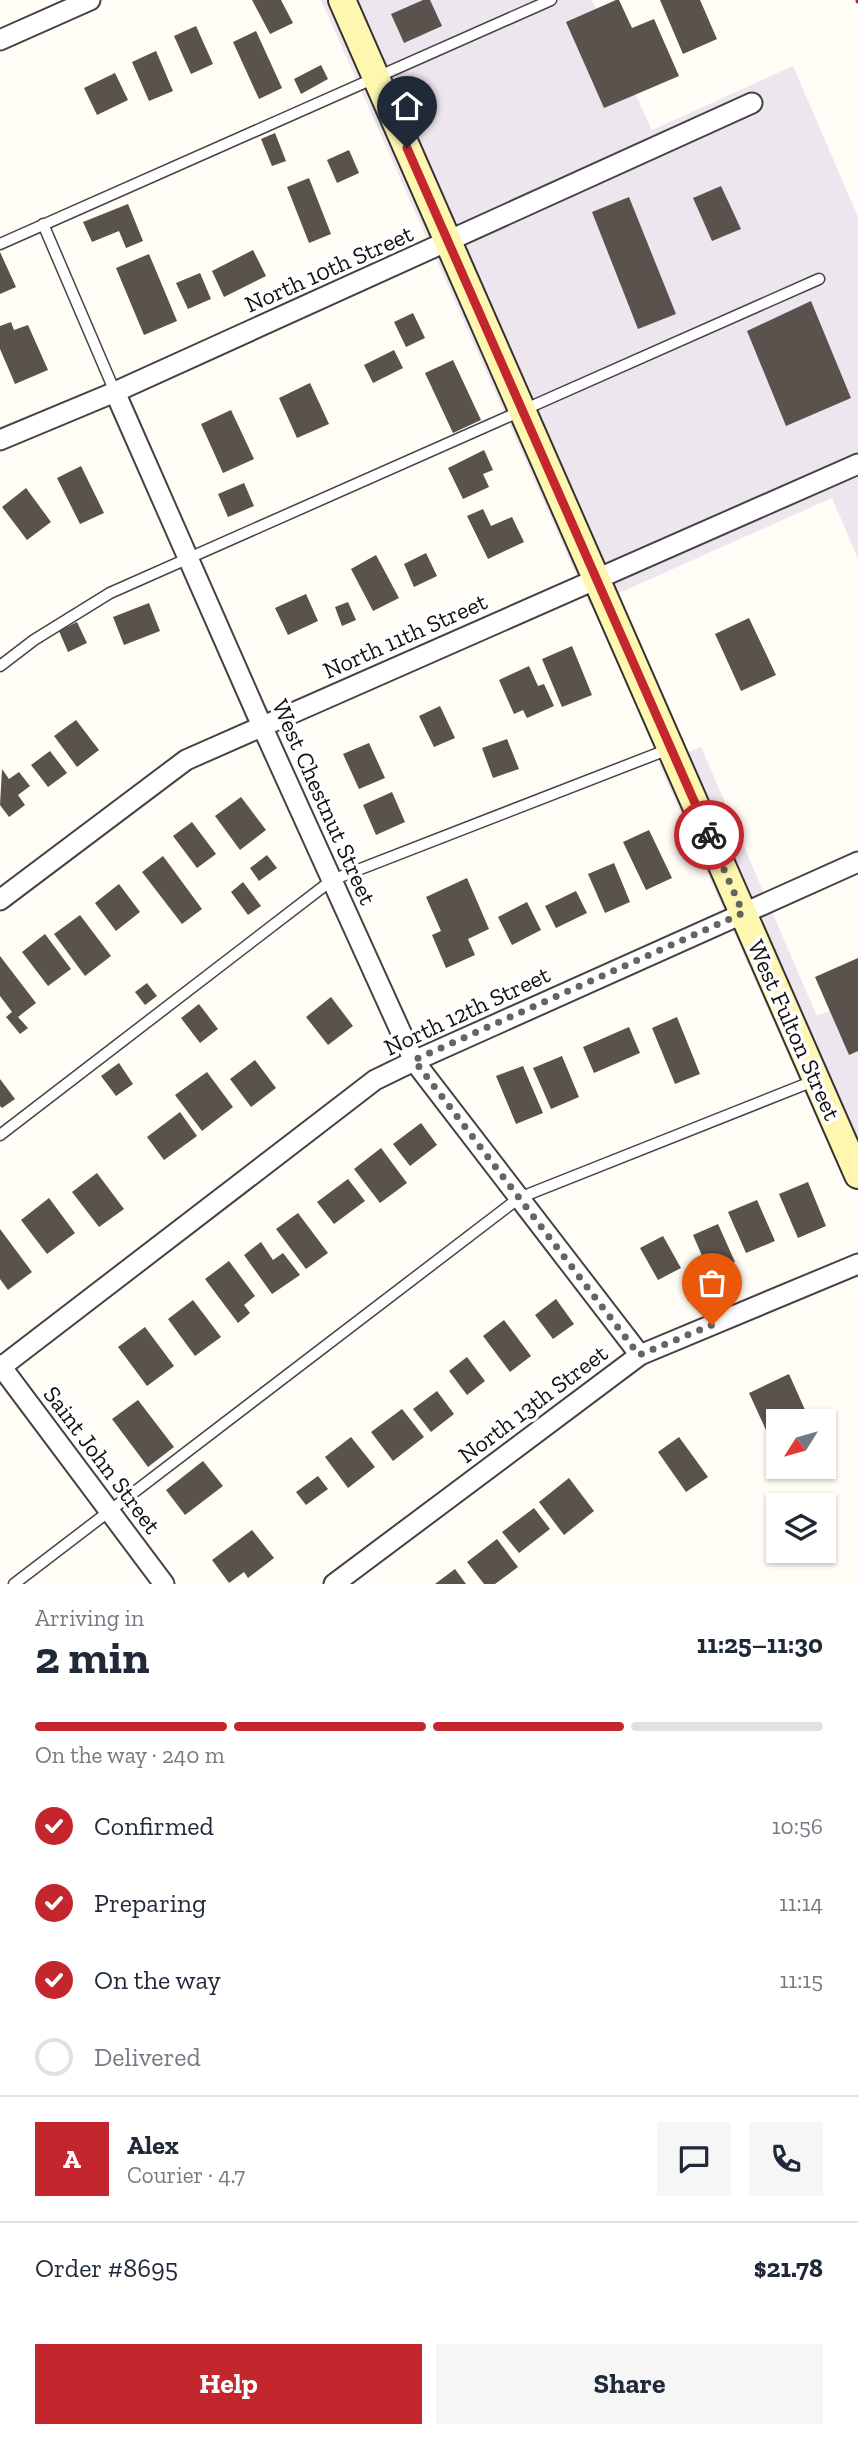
<!DOCTYPE html>
<meta charset="utf-8">
<style>
:root{--surface:#fff;--page:#f6f6f7;--text:#1f2937;--muted:#747a83;--line:#e0e1e3;--accent:#c4262e}
body{margin:0;font-family:"Zilla Slab",serif;background:var(--page);color:var(--text);height:100vh;display:flex;flex-direction:column;font-size:26px;white-space:nowrap}
*{box-sizing:border-box;margin:0}
p{font-size:23px;color:var(--muted)}
.icon{flex:none;width:38px;height:38px;fill:none;stroke:currentColor;stroke-width:2;stroke-linecap:round;stroke-linejoin:round}
.map{position:relative;height:1584px;overflow:hidden}
.panel{display:flex;flex-direction:column;background:var(--surface);flex:1}
.panel>*{flex:none}
.needle{width:46px;rotate:233deg}
.buttons{position:absolute;left:766px;top:1409px;display:grid;gap:14px}
.buttons a{display:grid;place-items:center;width:70px;height:70px;border-radius:0px;background:var(--surface);box-shadow:0 2px 5px #0004;font-size:35px}
.pin{position:absolute;display:grid;place-items:center;width:60px;height:60px;color:#fff;margin:-72px -30px;border-radius:50% 50% 50% 0;rotate:-45deg;box-shadow:0 0 7px #0007}
.pin .icon{rotate:45deg}
.courier{position:absolute;display:grid;place-items:center;width:70px;height:70px;margin:-35px;border:5px solid #c4262e;border-radius:50%;background:#fff;color:#222;box-shadow:0 2px 9px #0007}
.overview em{font-style:normal;font-weight:700}
.overview div{display:flex;flex-direction:column-reverse}
.overview{display:flex;align-items:center;justify-content:space-between;height:119px;padding:0 35px}
h1{font-size:46px;font-weight:700;line-height:52px}
.bar{display:grid;grid-template-columns:repeat(4,1fr);gap:10px 7px;align-content:center;height:84px;padding:0 35px}
.bar i{height:9px;border-radius:5px;background:var(--line)}
.bar .active{background:var(--accent)}
.bar p{grid-column:span 4}
.line{display:flex;align-items:center;gap:18px;padding:0 35px;border-top:2px solid var(--line)}
.line div{flex:1}
.round{display:grid;place-items:center;flex:none;width:74px;height:74px;border-radius:0px;background:var(--page)}
ol{padding:0 35px;list-style:none}
li{display:flex;align-items:center;gap:21px;height:77px}
li p{margin-inline-start:auto}
li .icon{padding:7px;border-radius:50%;background:var(--accent);color:#fff;stroke-width:4}
li:last-child{color:var(--muted)}
li i{width:38px;height:38px;border:4px solid var(--line);border-radius:50%}
.cta{display:flex;gap:14px;margin-top:auto;padding:14px 35px}
.cta a{flex:1;height:80px;border-radius:0px;background:var(--accent);color:#fff;font-size:28px;font-weight:700;line-height:80px;text-align:center}
.cta a+a{background:var(--page);color:var(--text)}
.map>svg:first-child{display:block}
</style>
<div class="map">
<svg width="858" height="1584" viewBox="0 0 858 1584">
<rect width="100%" height="100%" fill="#fffdf5"/>
<g fill="#eee6ef">
<path d="M321,0H592L652,130L793,66L858,217V559L832,498L590,606Z"/>
<path d="M701,747L817,1016L858,999V1169L842,1176L659,764Z"/>
</g>
<g fill="#5a524d">
<path d="M252,0H281L293,23L270,34Z"/>
<path d="M423,0H430L442,26L404,43L391,14Z"/>
<path d="M616,0H619L632,28L654,19L679,76L604,108L566,22Z"/>
<path d="M660,0H700L717,39L683,54Z"/>
<path d="M196,26L213,64L191,74L174,36Z"/>
<path d="M256,31L282,88L259,99L233,42Z"/>
<path d="M156,51L173,91L149,101L132,62Z"/>
<path d="M321,65L328,79L301,94L294,79Z"/>
<path d="M115,73L128,100L97,115L84,88Z"/>
<path d="M275,133L286,161L272,166L261,139Z"/>
<path d="M349,150L359,173L337,183L327,160Z"/>
<path d="M309,178L331,234L309,243L287,187Z"/>
<path d="M721,186L741,229L712,241L693,198Z"/>
<path d="M629,197L676,314L638,329L592,212Z"/>
<path d="M128,204L143,241L126,248L119,231L92,242L83,222Z"/>
<path d="M253,250L266,276L224,297L212,271Z"/>
<path d="M0,252L16,287L0,294Z"/>
<path d="M149,254L177,321L144,335L116,268Z"/>
<path d="M200,273L211,299L188,309L176,283Z"/>
<path d="M811,301L851,398L786,426L747,331Z"/>
<path d="M413,313L425,338L406,347L394,322Z"/>
<path d="M11,322L14,330L28,325L48,370L15,384L0,349V326Z"/>
<path d="M394,350L403,368L373,383L364,365Z"/>
<path d="M453,360L481,420L453,433L425,373Z"/>
<path d="M310,383L329,424L297,438L279,398Z"/>
<path d="M231,410L254,459L223,473L201,424Z"/>
<path d="M484,450L493,470L483,474L489,487L463,499L448,468Z"/>
<path d="M81,466L104,513L80,524L57,478Z"/>
<path d="M244,483L254,506L228,517L218,494Z"/>
<path d="M26,488L51,522L27,540L2,507Z"/>
<path d="M483,509L491,526L512,517L524,542L488,559L467,516Z"/>
<path d="M426,553L437,576L414,587L404,564Z"/>
<path d="M376,555L399,598L373,611L351,569Z"/>
<path d="M306,594L318,621L288,635L275,608Z"/>
<path d="M348,602L356,620L342,626L335,607Z"/>
<path d="M149,603L160,631L124,645L113,617Z"/>
<path d="M749,618L776,675L741,691L715,634Z"/>
<path d="M77,622L87,643L68,652L59,631Z"/>
<path d="M572,646L592,695L562,707L542,659Z"/>
<path d="M529,666L538,686L544,684L554,706L527,718L523,710L514,714L499,680Z"/>
<path d="M440,706L455,738L434,747L419,716Z"/>
<path d="M76,720L99,750L77,767L54,736Z"/>
<path d="M507,739L519,769L493,778L482,748Z"/>
<path d="M369,743L385,778L359,789L343,754Z"/>
<path d="M50,751L67,773L48,787L31,765Z"/>
<path d="M2,769L9,779L19,772L30,786L18,795L25,805L9,817L0,805Z"/>
<path d="M392,792L405,822L376,835L363,805Z"/>
<path d="M241,797L266,830L240,850L215,816Z"/>
<path d="M192,822L216,854L197,868L173,836Z"/>
<path d="M649,830L672,878L646,890L623,842Z"/>
<path d="M267,855L277,868L259,881L250,868Z"/>
<path d="M163,856L202,909L182,924L142,872Z"/>
<path d="M614,863L630,902L605,913L588,874Z"/>
<path d="M467,878L489,929L468,939L475,955L446,968L432,935L441,931L426,897Z"/>
<path d="M243,882L261,906L248,915L231,892Z"/>
<path d="M119,884L140,912L116,931L95,903Z"/>
<path d="M576,891L587,913L556,928L545,906Z"/>
<path d="M527,902L541,930L512,945L498,917Z"/>
<path d="M80,915L111,956L85,976L54,934Z"/>
<path d="M45,934L71,969L48,986L22,952Z"/>
<path d="M0,956L36,1003L18,1017L28,1028L20,1034L6,1017L12,1012L0,996Z"/>
<path d="M858,958V1051L849,1055L815,977Z"/>
<path d="M147,983L157,996L145,1005L135,992Z"/>
<path d="M331,997L353,1026L328,1045L306,1017Z"/>
<path d="M199,1004L218,1029L200,1043L181,1018Z"/>
<path d="M677,1017L700,1074L675,1084L652,1028Z"/>
<path d="M629,1027L640,1053L594,1073L583,1047Z"/>
<path d="M562,1056L579,1097L551,1109L533,1068Z"/>
<path d="M255,1060L276,1088L251,1107L230,1079Z"/>
<path d="M119,1063L133,1084L116,1096L101,1076Z"/>
<path d="M523,1066L543,1113L516,1124L496,1076Z"/>
<path d="M207,1072L233,1107L202,1131L175,1095Z"/>
<path d="M0,1079L15,1099L2,1108L0,1106Z"/>
<path d="M180,1112L197,1136L164,1160L147,1137Z"/>
<path d="M421,1123L437,1145L410,1166L393,1144Z"/>
<path d="M381,1148L407,1183L380,1203L354,1169Z"/>
<path d="M97,1173L124,1209L99,1227L72,1192Z"/>
<path d="M348,1179L365,1201L334,1224L317,1202Z"/>
<path d="M808,1182L826,1226L798,1238L779,1194Z"/>
<path d="M49,1198L75,1233L47,1254L21,1220Z"/>
<path d="M757,1200L775,1241L746,1253L728,1212Z"/>
<path d="M298,1213L328,1253L306,1269L276,1229Z"/>
<path d="M718,1224L735,1262L710,1274L693,1235Z"/>
<path d="M0,1229L32,1272L8,1290L0,1279Z"/>
<path d="M663,1236L681,1268L658,1280L640,1248Z"/>
<path d="M261,1242L273,1260L283,1253L300,1275L272,1294L244,1255Z"/>
<path d="M229,1261L255,1296L244,1305L250,1313L238,1323L205,1279Z"/>
<path d="M556,1299L574,1324L553,1339L535,1315Z"/>
<path d="M193,1300L221,1337L195,1356L168,1319Z"/>
<path d="M504,1320L531,1356L510,1372L483,1336Z"/>
<path d="M145,1327L174,1366L147,1386L118,1347Z"/>
<path d="M467,1357L485,1381L467,1395L449,1371Z"/>
<path d="M789,1374L810,1421H779V1438L771,1441L749,1393Z"/>
<path d="M437,1391L454,1414L431,1432L413,1409Z"/>
<path d="M138,1400L174,1447L148,1467L112,1419Z"/>
<path d="M402,1409L424,1437L393,1461L371,1432Z"/>
<path d="M351,1437L375,1467L348,1488L325,1457Z"/>
<path d="M679,1437L708,1477L686,1492L658,1452Z"/>
<path d="M203,1461L223,1486L185,1515L166,1490Z"/>
<path d="M318,1476L328,1489L306,1505L296,1492Z"/>
<path d="M569,1478L594,1511L564,1535L539,1502Z"/>
<path d="M534,1508L550,1529L519,1553L502,1532Z"/>
<path d="M252,1530L274,1558L248,1578L244,1572L229,1583L212,1560Z"/>
<path d="M497,1539L518,1567L495,1584H484L467,1562Z"/>
<path d="M455,1569L466,1584H435Z"/>
</g>
<g fill="none" stroke-linecap="round" stroke-linejoin="round">
<g stroke="#444" stroke-width="13">
<g id="lane">
<path d="M43,224L115,392"/>
<path d="M0,244L551,0"/>
<path d="M0,666L34,640L110,593L819,279"/>
<path d="M0,1135L332,880L669,749"/>
<path d="M14,1584L519,1198L816,1080"/>
</g>
</g>
<g stroke="#444" stroke-width="23">
<g id="street">
<path d="M0,40L90,0"/>
<path d="M115,392L262,726L414,1061L640,1355"/>
<path d="M0,440L115,392L752,103"/>
<path d="M0,900L186,760L858,464"/>
<path d="M0,1365L164,1584"/>
<path d="M0,1368L375,1080L414,1061L858,862"/>
<path d="M334,1584L640,1355L858,1264"/>
</g>
</g>
<g stroke="#333" stroke-width="30">
<path id="secondary" d="M342,0L858,1175"/>
</g>
<use href="#lane" stroke="#fff" stroke-width="10"/>
<use href="#street" stroke="#fff" stroke-width="19"/>
<use href="#secondary" stroke="#fff6b0" stroke-width="26"/>
<path stroke="#c4262e" stroke-width="5" d="M858,0V1"/>
</g>
<g fill="none" stroke-linecap="round" stroke-linejoin="round">
<path stroke="#646461" stroke-width="7" stroke-dasharray="0 12.6" d="M709,835L743,913L414,1060L639,1355L712,1325"/>
<path stroke="#c4262e" stroke-width="9" d="M407,148L709,835"/>
</g>
<g text-anchor="middle" stroke-width="7" stroke-linejoin="round" paint-order="stroke">
<g font-size="24" fill="#111" stroke="#fff">
<text transform="translate(329 269) rotate(-24)" y="8">North 10th Street</text>
<text transform="translate(405 636) rotate(-24)" y="8">North 11th Street</text>
<text transform="translate(324 802) rotate(66)" y="8">West Chestnut Street</text>
<text transform="translate(467 1011) rotate(-25)" y="8">North 12th Street</text>
<text transform="translate(794 1030) rotate(66)" y="8">West Fulton Street</text>
<text transform="translate(533 1404) rotate(-37)" y="8">North 13th Street</text>
<text transform="translate(102 1460) rotate(53)" y="8">Saint John Street</text>
</g>
</g>
</svg>
<div class="buttons">
<a><svg class="needle" viewBox="-14 -14 28 28"><path d="M0-13l5 13h-10z" fill="#e53935"/><path d="M0 13l5-13h-10z" fill="#747a83"/></svg></a>
<a><svg class="icon" aria-label="layers" viewBox="0 0 24 24"><path d="M12 4l9 5-9 5-9-5zM3 14l9 5 9-5"/></svg></a>
</div>
<div class="pin" style="left:712px;top:1325px;background:#ea580c"><svg class="icon" aria-label="bag" viewBox="0 0 24 24"><path d="M5 8h14l-1 12H6zM9 8a3 3 0 0 1 6 0"/></svg></div>
<div class="pin" style="left:407px;top:148px;background:#1f2937"><svg class="icon" aria-label="home" viewBox="0 0 24 24"><path d="M3 11l9-7 9 7M6 9v11h12V9"/></svg></div>
<div class="courier" style="left:709px;top:835px"><svg class="icon" aria-label="bike" viewBox="0 0 24 24"><circle cx="6" cy="16" r="4"/><circle cx="18" cy="16" r="4"/><path d="M6 16l4-8h5l3 8M10 8l3 8H6M13 5h3"/></svg></div>
</div>
<section class="panel">
<div class="overview"><div><h1>2 min</h1><p>Arriving in</p></div><em>11:25–11:30</em></div>
<div class="bar"><i class="active"></i><i class="active"></i><i class="active"></i><i></i><p>On the way · 240 m</p></div>
<ol>
<li><svg class="icon" aria-label="check" viewBox="0 0 24 24"><path d="M5 12l5 5 9-10"/></svg>Confirmed<p>10:56</p></li>
<li><svg class="icon" aria-label="check" viewBox="0 0 24 24"><path d="M5 12l5 5 9-10"/></svg>Preparing<p>11:14</p></li>
<li><svg class="icon" aria-label="check" viewBox="0 0 24 24"><path d="M5 12l5 5 9-10"/></svg>On the way<p>11:15</p></li>
<li><i></i>Delivered</li>
</ol>
<div class="line" style="height:126px"><b class="round" style="background:var(--accent);color:#fff">A</b><div><b>Alex</b><p>Courier · 4.7</p></div><a class="round"><svg class="icon" aria-label="chat" viewBox="0 0 24 24"><path d="M4 5h16v11H9l-5 4z"/></svg></a><a class="round"><svg class="icon" aria-label="phone" viewBox="0 0 24 24"><path d="M5 4h4l2 5-3 2q2 4 5 5l2-3 5 2v4C11 20 4 13 5 4z"/></svg></a></div>
<div class="line" style="height:91px"><div>Order #8695</div><b>$21.78</b></div>
<div class="cta"><a>Help</a><a>Share</a></div>
</section>
